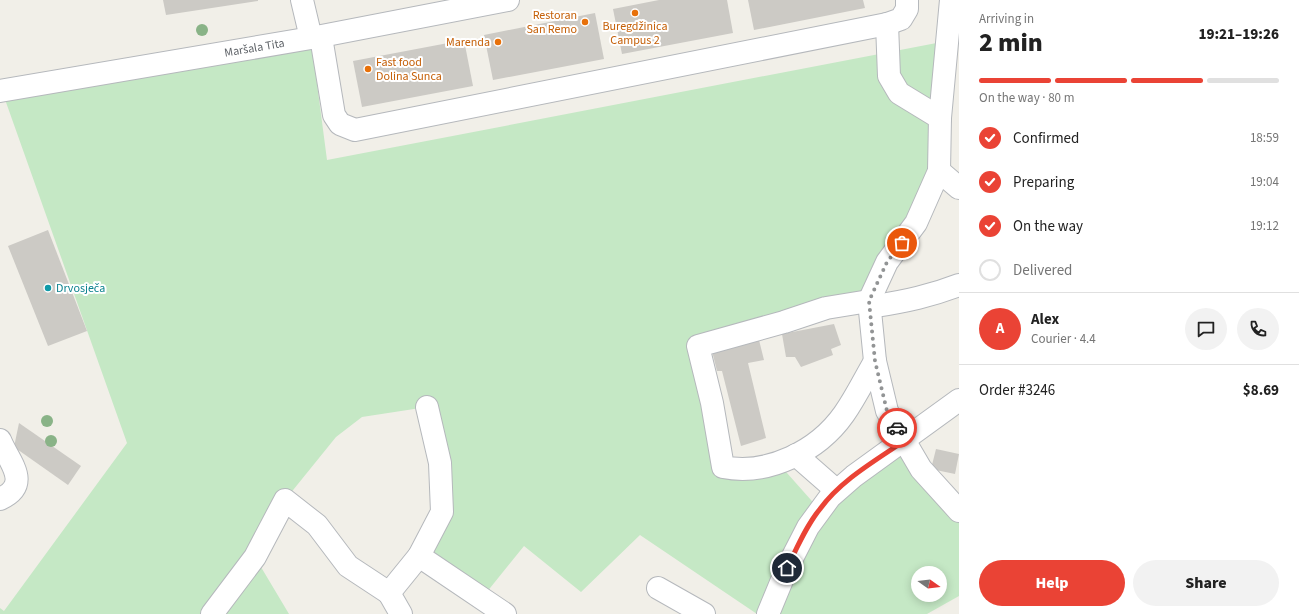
<!DOCTYPE html>
<meta charset="utf-8">
<style>
:root{--surface:#fff;--page:#f2f2f2;--text:#222;--muted:#767676;--line:#e0e0e0;--accent:#ea4335}
body{margin:0;font-family:"Source Sans 3",sans-serif;background:var(--page);color:var(--text);height:100vh;display:flex;flex-direction:column;font-size:15px;white-space:nowrap}
*{box-sizing:border-box;margin:0}
p{font-size:13px;color:var(--muted)}
.icon{flex:none;width:22px;height:22px;fill:none;stroke:currentColor;stroke-width:2;stroke-linecap:round;stroke-linejoin:round}
.map{position:relative;flex:1;overflow:hidden}
.drawer{display:flex;flex-direction:column;background:var(--surface);width:340px}
.drawer>*{flex:none}
.needle{width:26px;rotate:104deg}
.fabs{position:absolute;left:911px;top:566px;display:grid;gap:8px}
.fabs a{display:grid;place-items:center;width:36px;height:36px;border-radius:50%;background:var(--surface);box-shadow:0 2px 10px #0003;font-size:20px}
.pin{position:absolute;display:grid;place-items:center;width:34px;height:34px;color:#fff;margin:-17px;border:2px solid #fff;border-radius:50%;box-shadow:0 1px 4px #0007}
.courier{position:absolute;display:grid;place-items:center;width:40px;height:40px;margin:-20px;border:3px solid #ea4335;border-radius:50%;background:#fff;color:#222;box-shadow:0 1px 5px #0007}
.head em{font-style:normal;font-weight:800}
.head div{display:flex;flex-direction:column-reverse}
.head{display:flex;align-items:center;justify-content:space-between;height:68px;padding:0 20px}
h1{font-size:26px;font-weight:800;line-height:30px}
.bar{display:grid;grid-template-columns:repeat(4,1fr);gap:6px 4px;align-content:center;height:48px;padding:0 20px}
.bar i{height:5px;border-radius:3px;background:var(--line)}
.bar .selected{background:var(--accent)}
.bar p{grid-column:span 4}
.line{display:flex;align-items:center;gap:10px;padding:0 20px;border-top:1px solid var(--line)}
.line div{flex:1}
.round{display:grid;place-items:center;flex:none;width:42px;height:42px;border-radius:21px;background:var(--page)}
ol{padding:0 20px;list-style:none}
li{display:flex;align-items:center;gap:12px;height:44px}
li p{margin-inline-start:auto}
li .icon{padding:4px;border-radius:50%;background:var(--accent);color:#fff;stroke-width:4}
li:last-child{color:var(--muted)}
li i{width:22px;height:22px;border:2px solid var(--line);border-radius:50%}
.button{display:flex;gap:8px;margin-top:auto;padding:8px 20px}
.button a{flex:1;height:46px;border-radius:24px;background:var(--accent);color:#fff;font-size:16px;font-weight:800;line-height:46px;text-align:center}
.button a+a{background:var(--page);color:var(--text)}
main{display:flex;flex:1;min-height:0}
.map>svg:first-child{display:block}
</style>
<main>
<div class="map">
<svg width="959" height="614" viewBox="0 0 959 614">
<rect width="100%" height="100%" fill="#f1efe8"/>
<path fill="#c5e8c5" fill-rule="evenodd" d="M311,38L327,160L947,41L939,171L869,301L698,346L723,467L779,464L819,509L904,441L959,511V596L927,614H757L640,535L581,592L524,546L482,598L419,556L442,512L427,407L362,417L336,437L285,500L255,557L289,614H0V608L4,611L127,443L2,91ZM918,573H940V595H918Z"/>
<g fill="#cccac5">
<path d="M163,0H258V1L166,15Z"/>
<path d="M659,0H727L733,33L622,54L613,9Z"/>
<path d="M748,0H863L865,8L754,30Z"/>
<path d="M595,13L604,59L493,80L484,35Z"/>
<path d="M464,40L473,86L362,107L353,61Z"/>
<path d="M48,230L87,331L48,346L8,246Z"/>
<path d="M834,324L841,345L831,349L833,355L801,367L795,357H786L782,334Z"/>
<path d="M759,340L764,360L748,363L766,438L741,446L722,371H717L712,351Z"/>
<path d="M19,423L81,466L68,485L14,447Z"/>
<path d="M936,449L959,454L955,474L931,469Z"/>
</g>
<g fill="none" stroke-linecap="round" stroke-linejoin="round">
<g stroke="#b5b8bc" stroke-width="24">
<g id="minor">
<path d="M302,0L311,38"/>
<path d="M951,0L940,118L939,171L916,223L887,262L869,301L875,361L887,411L921,469L959,511"/>
<path d="M887,24L889,76L899,93L940,118"/>
<path d="M321,37L334,115L340,124L355,130L887,24L901,19L907,9V0"/>
<path id="s1" d="M0,91L311,38L508,0"/>
<path d="M939,171L959,188"/>
<path d="M875,361C865,378 856,397 844,414C818,451 768,476 723,467L712,403L698,346L784,322L826,308L869,301L876,306C906,301 931,296 959,285"/>
<path d="M0,440C8,461 33,484 0,499"/>
<path d="M796,455L836,490"/>
<path d="M419,556L505,614"/>
<path d="M658,588L704,614"/>
<path d="M212,614L255,557L285,500L317,525L348,566L389,593"/>
<path d="M401,614L389,593L419,556L442,512L440,463L427,407"/>
<path d="M768,614L787,568L808,527L830,497L854,476L959,400"/>
</g>
</g>
<use href="#minor" stroke="#fff" stroke-width="22"/>
</g>
<g fill="#89b387">
<circle cx="202" cy="30" r="6"/>
<circle cx="47" cy="421" r="6"/>
<circle cx="51" cy="441" r="6"/>
</g>
<g fill="none" stroke-linecap="round" stroke-linejoin="round">
<path stroke="#929495" stroke-width="4" stroke-dasharray="0 7.2" d="M897,428L887,411L875,361L869,301L887,262L902,243"/>
<path stroke="#ea4335" stroke-width="5" d="M787,568C797,548 806,526 820,509C841,480 875,461 904,441L897,428"/>
</g>
<g fill="#e8710a" stroke="#fff" stroke-width="1.5">
<circle cx="635" cy="13" r="4"/>
<circle cx="585" cy="22" r="4"/>
<circle cx="498" cy="42" r="4"/>
<circle cx="368" cy="69" r="4"/>
</g>
<circle fill="#0f9aa8" stroke="#fff" stroke-width="1.5" cx="48" cy="288" r="4"/>
<g text-anchor="middle" stroke-width="4" stroke-linejoin="round" paint-order="stroke">
<g font-size="12" fill="#c56008" stroke="#fff" text-anchor="end">
<text x="577" y="19">Restoran<tspan x="577" dy="14">San Remo</tspan></text>
<text x="635" y="30" text-anchor="middle">Buregdžinica<tspan x="635" dy="14">Campus 2</tspan></text>
<text x="490" y="46">Marenda</text>
<text x="376" y="66" text-anchor="start">Fast food<tspan x="376" dy="14">Dolina Sunca</tspan></text>
</g>
<g font-size="12" fill="#5f6368" stroke="#fff">
<text dy="4" stroke="none"><textPath href="#s1" startOffset="258">Maršala Tita</textPath></text>
</g>
<g font-size="12" fill="#0d838f" stroke="#fff" text-anchor="start">
<text x="56" y="292">Drvosječa</text>
</g>
</g>
</svg>
<div class="fabs">
<a><svg class="needle" viewBox="-14 -14 28 28"><path d="M0-13l5 13h-10z" fill="#e53935"/><path d="M0 13l5-13h-10z" fill="#767676"/></svg></a>
</div>
<div class="pin" style="left:902px;top:243px;background:#ea580c"><svg class="icon" aria-label="bag" viewBox="0 0 24 24"><path d="M5 8h14l-1 12H6zM9 8a3 3 0 0 1 6 0"/></svg></div>
<div class="pin" style="left:787px;top:568px;background:#1f2937"><svg class="icon" aria-label="home" viewBox="0 0 24 24"><path d="M3 11l9-7 9 7M6 9v11h12V9"/></svg></div>
<div class="courier" style="left:897px;top:428px"><svg class="icon" aria-label="car" viewBox="0 0 24 24"><path d="M5 17H2v-5l4-1 3-4h7l3 4 3 1v5h-3M9 17h6M6 11h13"/><circle cx="7" cy="17" r="2"/><circle cx="17" cy="17" r="2"/></svg></div>
</div>
<section class="drawer">
<div class="head"><div><h1>2 min</h1><p>Arriving in</p></div><em>19:21–19:26</em></div>
<div class="bar"><i class="selected"></i><i class="selected"></i><i class="selected"></i><i></i><p>On the way · 80 m</p></div>
<ol>
<li><svg class="icon" aria-label="check" viewBox="0 0 24 24"><path d="M5 12l5 5 9-10"/></svg>Confirmed<p>18:59</p></li>
<li><svg class="icon" aria-label="check" viewBox="0 0 24 24"><path d="M5 12l5 5 9-10"/></svg>Preparing<p>19:04</p></li>
<li><svg class="icon" aria-label="check" viewBox="0 0 24 24"><path d="M5 12l5 5 9-10"/></svg>On the way<p>19:12</p></li>
<li><i></i>Delivered</li>
</ol>
<div class="line" style="height:72px"><b class="round" style="background:var(--accent);color:#fff">A</b><div><b>Alex</b><p>Courier · 4.4</p></div><a class="round"><svg class="icon" aria-label="chat" viewBox="0 0 24 24"><path d="M4 5h16v11H9l-5 4z"/></svg></a><a class="round"><svg class="icon" aria-label="phone" viewBox="0 0 24 24"><path d="M5 4h4l2 5-3 2q2 4 5 5l2-3 5 2v4C11 20 4 13 5 4z"/></svg></a></div>
<div class="line" style="height:52px"><div>Order #3246</div><b>$8.69</b></div>
<div class="button"><a>Help</a><a>Share</a></div>
</section>
</main>
